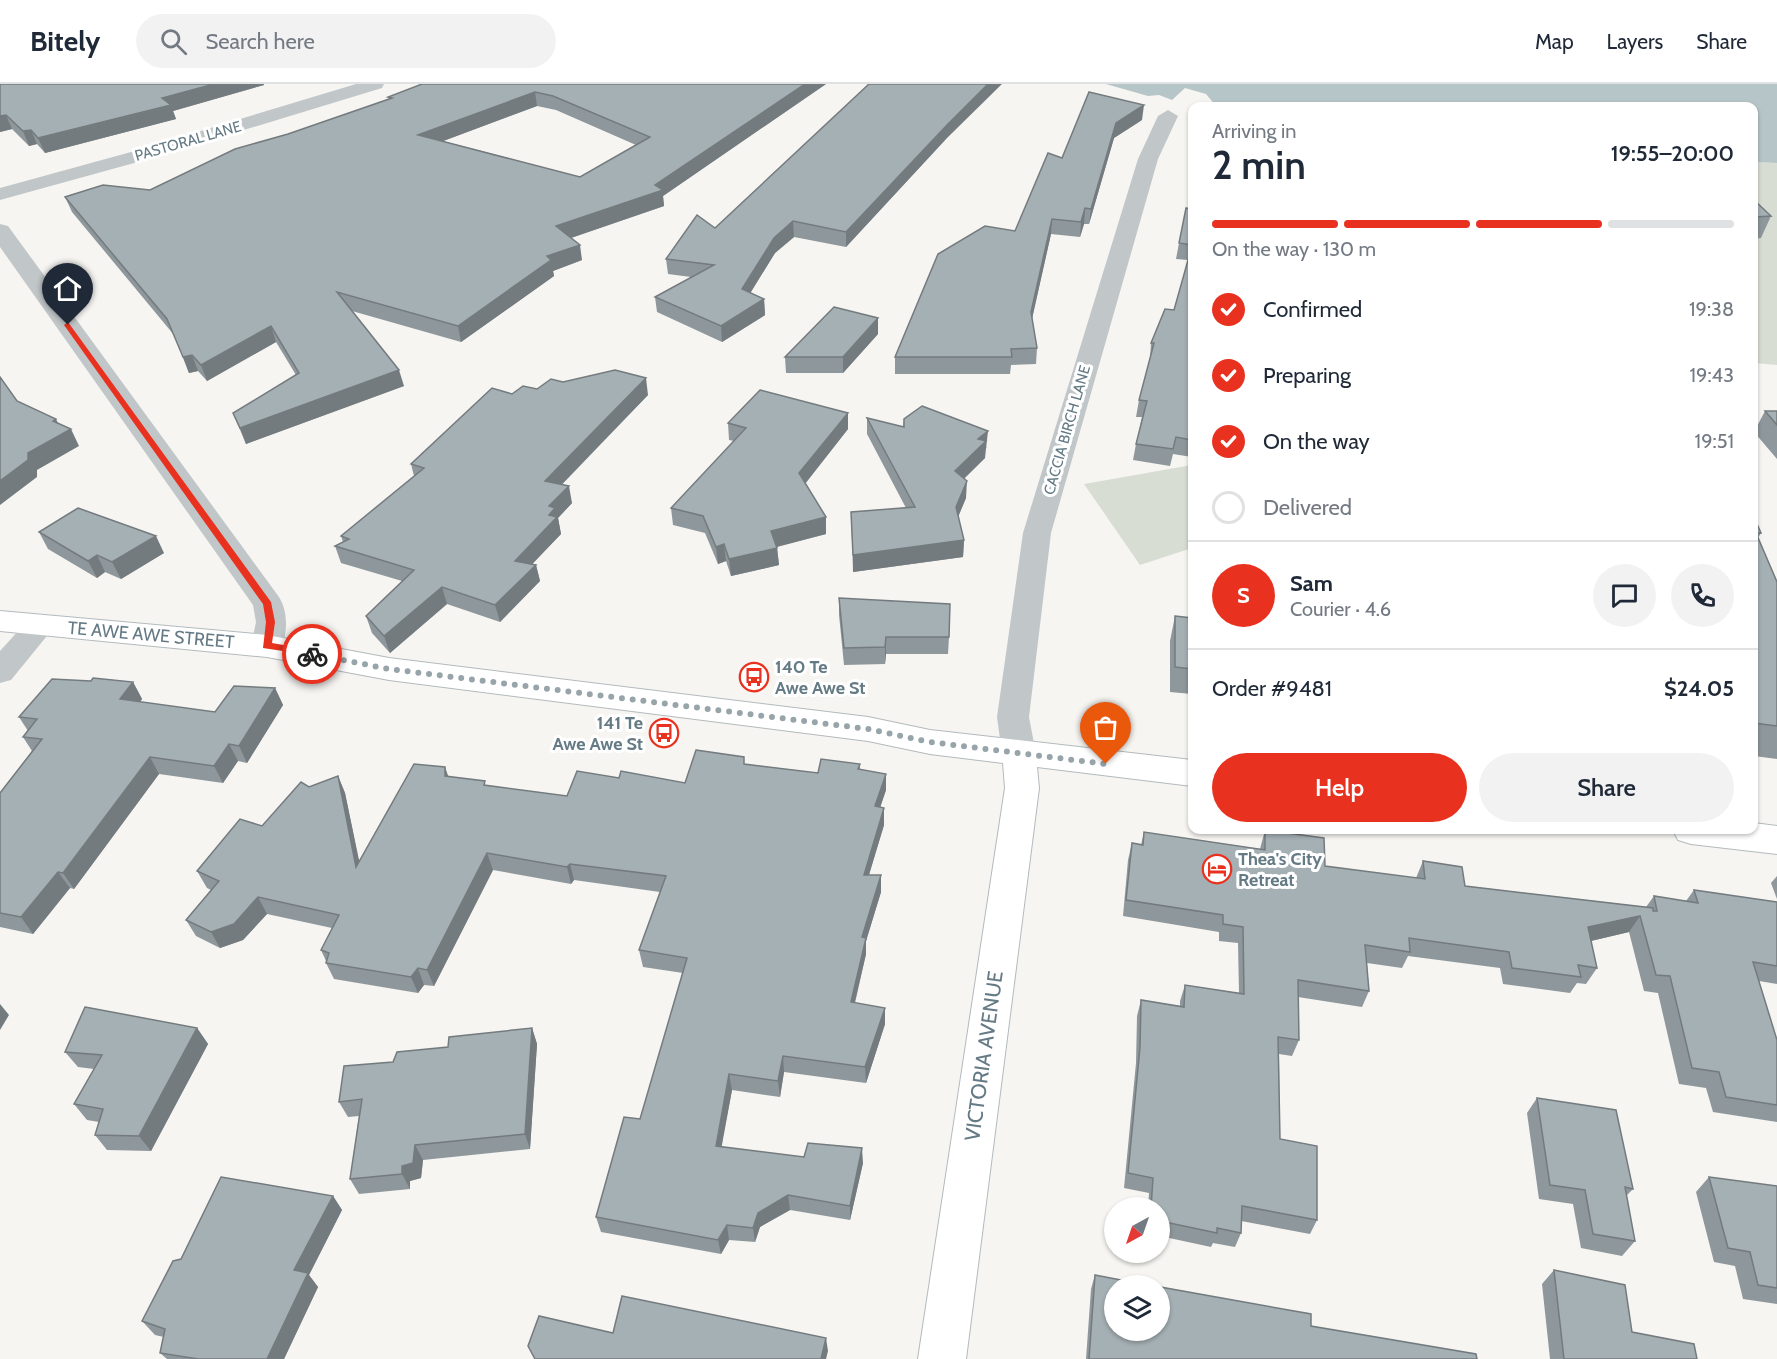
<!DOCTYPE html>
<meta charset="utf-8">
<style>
:root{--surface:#fff;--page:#f2f2f3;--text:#1f2937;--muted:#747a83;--line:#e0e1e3;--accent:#e8321f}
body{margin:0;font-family:Cabin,sans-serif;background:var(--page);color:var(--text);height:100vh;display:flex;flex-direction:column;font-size:22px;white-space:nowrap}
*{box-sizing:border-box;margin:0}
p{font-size:20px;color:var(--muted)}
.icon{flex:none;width:33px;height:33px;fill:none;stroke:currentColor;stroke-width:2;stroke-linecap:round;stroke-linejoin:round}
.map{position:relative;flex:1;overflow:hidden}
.drawer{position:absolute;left:1188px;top:18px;width:570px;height:732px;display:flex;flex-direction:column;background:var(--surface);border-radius:12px;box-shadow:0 2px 4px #0004}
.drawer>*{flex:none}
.needle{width:39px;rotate:220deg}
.tools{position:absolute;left:1104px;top:1113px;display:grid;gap:12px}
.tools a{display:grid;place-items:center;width:66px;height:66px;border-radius:50%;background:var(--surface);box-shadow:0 2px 4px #0004;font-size:30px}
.pin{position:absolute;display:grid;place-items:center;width:51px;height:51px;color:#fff;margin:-62px -26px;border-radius:50% 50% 50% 0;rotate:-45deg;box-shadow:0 0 6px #0007}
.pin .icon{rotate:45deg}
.courier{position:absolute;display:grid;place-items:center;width:60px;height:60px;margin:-30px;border:4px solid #e8321f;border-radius:50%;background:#fff;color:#222;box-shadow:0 2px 8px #0007}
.head em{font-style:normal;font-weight:600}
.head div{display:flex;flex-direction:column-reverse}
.head{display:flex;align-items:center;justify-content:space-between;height:102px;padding:0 24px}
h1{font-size:39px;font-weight:600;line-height:45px}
.bar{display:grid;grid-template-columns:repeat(4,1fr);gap:9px 6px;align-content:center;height:72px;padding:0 24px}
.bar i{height:8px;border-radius:4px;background:var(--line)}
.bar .active{background:var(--accent)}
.bar p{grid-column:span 4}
.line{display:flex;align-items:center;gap:15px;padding:0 24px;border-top:2px solid var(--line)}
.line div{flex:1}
.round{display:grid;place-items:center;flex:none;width:63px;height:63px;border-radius:32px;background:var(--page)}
ol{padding:0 24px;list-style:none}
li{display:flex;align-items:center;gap:18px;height:66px}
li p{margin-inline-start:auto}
li .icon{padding:6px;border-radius:50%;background:var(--accent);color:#fff;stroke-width:4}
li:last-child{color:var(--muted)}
li i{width:33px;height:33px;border:3px solid var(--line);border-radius:50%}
.action{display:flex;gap:12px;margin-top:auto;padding:12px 24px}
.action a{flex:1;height:69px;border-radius:36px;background:var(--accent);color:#fff;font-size:24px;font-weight:600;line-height:69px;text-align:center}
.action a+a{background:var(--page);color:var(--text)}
header{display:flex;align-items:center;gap:36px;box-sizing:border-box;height:84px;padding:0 30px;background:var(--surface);border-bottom:2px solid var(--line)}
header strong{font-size:28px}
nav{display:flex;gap:33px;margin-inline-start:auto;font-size:21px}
.search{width:420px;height:54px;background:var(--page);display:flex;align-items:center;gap:15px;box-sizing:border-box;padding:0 21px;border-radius:33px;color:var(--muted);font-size:22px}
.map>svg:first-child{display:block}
</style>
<header>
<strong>Bitely</strong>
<div class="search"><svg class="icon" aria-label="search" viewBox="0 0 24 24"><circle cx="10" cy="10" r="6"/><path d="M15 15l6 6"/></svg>Search here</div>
<nav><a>Map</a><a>Layers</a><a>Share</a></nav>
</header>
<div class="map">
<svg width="1777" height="1275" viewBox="0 0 1777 1275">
<rect width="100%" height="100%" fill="#f6f5f2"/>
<g fill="#d8ddd3">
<path d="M1754,78L1777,79V281L1754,279Z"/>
<path d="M1192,381V464L1140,481L1084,400Z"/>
</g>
<path fill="#b6c5c7" d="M1106,0H1777V79L1754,78V22H1216L1206,10L1185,4L1172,16L1159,11L1148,12Z"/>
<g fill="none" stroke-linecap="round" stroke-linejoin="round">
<g stroke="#b3babd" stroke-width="2">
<g id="secondary">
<path d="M0,527L267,551L389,574L868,633L930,646L1192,676V702L1037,683L1039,704L966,1275H918L1005,704L1003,679L930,670L868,657L389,596L267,573L0,547Z"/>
<path d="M1754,739L1777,742V770L1691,760L1678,756L1673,746H1754Z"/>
</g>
</g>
<g fill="#c1c6c8" fill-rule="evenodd">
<path d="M356,0H384L382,4L145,76L0,116V104L131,68Z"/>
<path d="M1168,26L1178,32L1158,75L1051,449L1029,633L1036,670L1031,679L1019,682L1007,679L1002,670L997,633L1023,449L1138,75L1158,32Z"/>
<path d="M0,140L8,142L279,513C289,529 288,553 278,570L267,573L256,570L251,562L256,538L253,521L0,163Z"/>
<path d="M40,532L51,535L55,542L11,596L0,599V567L29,535Z"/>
</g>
<use href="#secondary" fill="#fff" fill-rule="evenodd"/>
</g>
<g fill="#8e979b" fill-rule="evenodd">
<path d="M0,0L264,1L173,27L176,35L45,69L37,60L29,62L12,45L0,48Z"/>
<path d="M826,0L663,112L664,122L571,154L582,176L553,187L554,192L461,258L352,227L404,302L246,360L233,329L296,291L276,258L207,297L198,287L189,289L174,251L72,128L65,113L150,106L288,50L389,15L388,13ZM537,22L556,26L636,61L580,93L443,57Z"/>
<path d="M1142,36L1114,54L1089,140H1084L1080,153L1051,150L1032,234L1037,264L1036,280L1011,281L1010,290H895V273L1015,147L1062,74Z"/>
<path d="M946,55L846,163L794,153L775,169L750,209L764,215L765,231L722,258L657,228L655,213L691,193L668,190L666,175L715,144Z"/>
<path d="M1754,116L1771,132L1761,154L1754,155Z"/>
<path d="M1192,125V373L1173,370L1170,382L1133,376L1136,360L1142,333H1136L1139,316L1150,275L1151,259L1174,226L1188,176L1176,175L1179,159Z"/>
<path d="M878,250L843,289H786L785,273Z"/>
<path d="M563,298L648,311L561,400L572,419L558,434L561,450L532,480L536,481L540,497L500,538L447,520L390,569L372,549L366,532L402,497L341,479L335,462L343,458L341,452L414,392L411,380L512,310L537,305Z"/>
<path d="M1765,327H1777V375L1754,348Z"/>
<path d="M867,334L903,343L904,335L987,363L985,364V374L964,395L966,414L958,433L964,456L963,473L853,488L851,428L906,424L867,350Z"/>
<path d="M728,339L848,345L805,400L826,433V450L777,463L779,481L731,492L726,477L718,480L705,449L673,441L671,424L734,357L729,356Z"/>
<path d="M1754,433L1761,449L1758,454L1777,498V675L1754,672Z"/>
<path d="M39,448L164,469L121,495L105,488L97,494L48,465Z"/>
<path d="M839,514L949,553L948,570H886L885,580L844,581L839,531Z"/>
<path d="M1175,532L1192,534V610L1170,608V557Z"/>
<path d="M133,598L142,615L140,618L215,628L275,604L283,621L247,679L238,677L223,699L159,690L74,805L70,804L33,850L0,843V709L32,667L23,653L28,647L19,633Z"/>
<path d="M745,680L818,689L860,680V686L886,706L880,723L884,741L869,791H881V808L866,857V870L855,919L885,924V940L866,999L784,988L780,1013L732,1006L721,1063L804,1073L863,1079L850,1136L790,1126L760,1143L755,1158L729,1156L721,1170L601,1148L596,1133L640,1035L683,889L643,883L639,866L660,808L574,796L571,800L493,786L434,902L424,901L418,909L334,895L326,879V877L321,866L332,844L267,830L243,856L220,864L196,852L186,836L211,806L207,804L197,787L262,742L309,703L338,692L345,709L359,778L449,693L486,702L567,712L619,694L685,699Z"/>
<path d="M1265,746L1325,782L1416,794L1423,777L1465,802L1646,823L1654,812L1686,817L1694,806L1777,818V900L1759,897L1777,956V1038L1713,1028L1706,1004L1679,1000L1658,909L1644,907L1629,848L1591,857L1597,884L1586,900L1577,899L1570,909L1503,900L1500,884L1408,872L1402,884L1367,879L1369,907L1362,923L1298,913L1299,956L1292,972L1279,970L1280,1055L1317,1136L1310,1150L1241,1137V1149L1235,1163L1213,1159L1211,1163L1160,1152V1124H1148L1149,1109L1124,1104L1136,979L1137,932L1141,916L1180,922V917L1185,901L1239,909L1238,859L1219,857V848L1123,832L1128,776L1132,759L1141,761L1144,748L1260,765Z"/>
<path d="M1777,792V815L1771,799Z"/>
<path d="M197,944L208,960L151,1067L107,1066L95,1051L99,1038L87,1036L74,1020L94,985L78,983L65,968Z"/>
<path d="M532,944L537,960L530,1065L423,1076L421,1094L410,1097V1105L359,1110L350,1095L359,1032L348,1033L339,1018L393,978L448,963Z"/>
<path d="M1537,1014L1633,1105L1626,1112L1635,1157L1622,1172L1581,1164L1573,1120L1539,1115L1527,1029Z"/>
<path d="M1709,1093L1777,1102V1220L1743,1215L1735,1182L1714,1178L1696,1108Z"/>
<path d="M333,1112L342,1126L309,1191L318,1203L284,1275H167L160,1269L164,1253L155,1251L142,1237L181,1175Z"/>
<path d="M1554,1186L1632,1248L1697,1275H1550L1542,1200Z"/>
<path d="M1095,1191L1311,1242L1477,1275H1086L1091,1205Z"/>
</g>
<g fill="#747b7e">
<path d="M214,0H264V1L173,27L176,35L45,69L38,54L162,14Z"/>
<path d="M805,0H826L663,112L664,122L559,158L556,142L655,101Z"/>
<path d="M988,0H1002L946,55L846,163V148L947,41Z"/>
<path d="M535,8L537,22L422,65L418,51Z"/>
<path d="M1144,21L1142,36L1114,54L1089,140L1091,125L1116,39Z"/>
<path d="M6,31L12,45L0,48V32Z"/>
<path d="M31,46L37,60L29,62L23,47Z"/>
<path d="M1085,124L1084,140L1080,153L1081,138Z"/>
<path d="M1052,135L1051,150L1030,244L1031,228Z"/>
<path d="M793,137L794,153L775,169L743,221L742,205L774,154Z"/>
<path d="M580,161L582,176L553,187L554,192L461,258L458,242L547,172Z"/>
<path d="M764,215L765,231L722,258L721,242Z"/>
<path d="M878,234V250L843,289V273Z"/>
<path d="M271,242L276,258L207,297L201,281Z"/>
<path d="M192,271L198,287L189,289L183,273Z"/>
<path d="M399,286L404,302L246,360L240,344Z"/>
<path d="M646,294L648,311L549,414L545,397Z"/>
<path d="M848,329V345L800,406L799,389Z"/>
<path d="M56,335L63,349L71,345L79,362L37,386V393L0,421V397L28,369L53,337Z"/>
<path d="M988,347L985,374L954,404L955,387L978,355Z"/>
<path d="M967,397L966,414L955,440L956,423Z"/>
<path d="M569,402L572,419L558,434L561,450L519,494L515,477L549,422Z"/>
<path d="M826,433V450L772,464L771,447Z"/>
<path d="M156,452L164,469L121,495L112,478Z"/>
<path d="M964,456L963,473L853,488V471Z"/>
<path d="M724,460L726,477L718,480L716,463Z"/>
<path d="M777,464L779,481L731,492L729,475Z"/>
<path d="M97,471L105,488L97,494L88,477Z"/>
<path d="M536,481L540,497L500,538L495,521Z"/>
<path d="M442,503L447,520L390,569L384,552Z"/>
<path d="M886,553V570L885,580V563Z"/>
<path d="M133,598L142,615L130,632L120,615Z"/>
<path d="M275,604L283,621L247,679L239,662Z"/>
<path d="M229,660L238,677L223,699L214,682Z"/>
<path d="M150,673L159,690L74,805L63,789Z"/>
<path d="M445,683L451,700L445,692Z"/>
<path d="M886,690V706L875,739V722Z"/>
<path d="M338,692L345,709L364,800L356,783Z"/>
<path d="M884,724V741L864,807V791Z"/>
<path d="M487,769L493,786L434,902L427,886Z"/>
<path d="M570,780L574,796L571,800L567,783Z"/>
<path d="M58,788L70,804L33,850L21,833Z"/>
<path d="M881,791V808L866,857V870L851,934V918L862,853Z"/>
<path d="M258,813L267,830L243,856L220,864L211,848Z"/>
<path d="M1640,832L1629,848L1578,860L1588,843Z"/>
<path d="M418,884L424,901L418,909L411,893Z"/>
<path d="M0,920L9,931L0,946Z"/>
<path d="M885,924V940L866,999L865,983Z"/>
<path d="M197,944L208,960L151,1067L139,1052Z"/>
<path d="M532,944L537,960L530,1065L525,1050Z"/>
<path d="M783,972L784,988L780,1013L778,997Z"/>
<path d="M729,990L732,1006L719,1077L716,1062Z"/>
<path d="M415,1061L423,1076L421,1094L410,1097V1105L402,1090V1082Z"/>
<path d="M862,1064L863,1079L850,1136V1122Z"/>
<path d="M788,1111L790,1126L760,1143L755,1158L753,1144L758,1129Z"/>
<path d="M333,1112L342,1126L309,1191L318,1203L284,1275H267L294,1186Z"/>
<path d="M727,1141L729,1156L721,1170L718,1156Z"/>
<path d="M826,1254L828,1267L826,1275H821Z"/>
</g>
<g fill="#a5b0b4" stroke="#747b7e" stroke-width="1.5" fill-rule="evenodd">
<path d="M0,0H214L162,14L171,21L38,54L31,46L23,47L6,31L0,32Z"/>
<path d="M422,0H805L655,101L663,106L556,142L580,161L547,172L551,176L458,242L337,208L399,286L240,344L233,329L299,289L271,242L201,281L192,271L183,273L167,235L65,113L103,101L150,106L235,65L288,50L392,14L388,13ZM535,8L553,12L650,53L580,93L418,51Z"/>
<path d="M869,0H988L947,41L846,148L793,137L774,154L742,205L764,215L721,242L655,213L714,181L666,175L697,131L715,144Z"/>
<path d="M1089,8L1144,21L1116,39L1091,125L1085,124L1081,138L1052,135L1031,228L1037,264L1011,265L1012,273H895L938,170L985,142L1015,147L1048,69L1062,74Z"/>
<path d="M1754,116L1771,132L1754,133Z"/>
<path d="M1186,124L1192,125V161L1179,159Z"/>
<path d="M1192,162V356L1176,353L1173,365L1136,360L1147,317L1139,316L1154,259H1151L1165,225L1174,226Z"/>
<path d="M834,223L878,234L843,273H785Z"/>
<path d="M615,286L646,294L545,397L569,402L549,422L555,424L549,431L557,433L515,477L536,481L495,521L442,503L384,552L366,532L414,486L335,462L349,455L341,452L424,384L411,380L492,304L512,310L523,302L537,305L551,295L563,298Z"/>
<path d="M0,293L17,317L56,335L53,337L71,345L28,369V376L0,397Z"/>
<path d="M760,306L848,329L799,389L826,433L771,447L777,464L729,475L724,460L716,463L703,432L671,424L746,344L728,339Z"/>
<path d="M922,322L988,347L978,355L986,357L955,387L967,397L956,423L964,456L853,471L851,428L915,423L867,334L904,343V335Z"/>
<path d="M1765,327H1777V341Z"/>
<path d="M78,424L156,452L112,478L97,471L88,477L39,448Z"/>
<path d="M1754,433L1761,449H1756L1777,498V642L1754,639Z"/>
<path d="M839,514L950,520L949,553H886L885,563L844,564Z"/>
<path d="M1175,532L1192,534V585L1175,583Z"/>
<path d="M93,594L133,598L120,615L215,628L234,602L275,604L239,662L229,660L214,682L150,673L63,789L58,788L21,833L0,829V709L42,655L23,653L37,635L19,633L52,595L91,597Z"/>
<path d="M696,666L744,673V680L818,689L821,675L860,680L858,685L886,690L875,722L884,724L864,791H881L862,853L866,854L851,918L885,924L865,983L783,972L778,997L729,990L716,1062L804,1073L808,1059L862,1064L850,1122L788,1111L758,1129L753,1144L727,1141L718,1156L596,1133L624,1033L640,1035L687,874L639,866L666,792L570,780L567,783L487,769L427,886L418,884L411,893L326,879L329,869L321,866L339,831L258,813L234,840L211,848L186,836L219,797L197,787L240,735L262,742L301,698L309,703L338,692L356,783L414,680L445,683V692L485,697L484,701L567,712L577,687L619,694L621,687L685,699Z"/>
<path d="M1265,746L1324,754L1325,782L1425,795L1423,777L1462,783L1465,802L1653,824V827H1657L1654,812L1698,819L1694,806L1777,818V882L1753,878L1777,956V1021L1726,1013L1719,988L1692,984L1670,892L1656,891L1640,832L1588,843L1597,884L1578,881L1581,893L1512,884L1509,868L1409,854L1410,868L1365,861L1369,907L1298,896L1299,956L1278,953L1280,1055L1317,1062V1136L1242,1122L1241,1149L1217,1144V1149L1160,1137V1124H1151L1153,1094L1128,1089L1140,963L1141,916L1184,923L1185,901L1244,910L1243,843L1223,840V831L1126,816L1132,759L1143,761L1144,748L1265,766Z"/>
<path d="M85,923L197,944L139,1052L95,1051L103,1025L74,1020L102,971L65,968Z"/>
<path d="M532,944L525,1050L415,1061L413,1079L402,1082V1090L350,1095L362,1015L339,1018L344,982L393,978L397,968L448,963L449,953Z"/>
<path d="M1537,1014L1616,1026L1633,1105L1625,1103L1635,1157L1593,1150L1585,1106L1550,1101Z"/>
<path d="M221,1093L333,1112L294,1186L308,1189L267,1275H198L160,1269L165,1245L142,1237L173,1177L181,1175Z"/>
<path d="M1709,1093L1777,1102V1204L1758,1201L1750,1168L1728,1164Z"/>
<path d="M1554,1186L1625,1201L1632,1248L1694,1260L1697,1275H1564Z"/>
<path d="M1095,1191L1152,1202H1114V1246H1160V1203L1311,1230V1242L1476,1270L1477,1275H1089Z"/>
<path d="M622,1212L826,1254L821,1275H535L528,1262L539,1232L613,1249Z"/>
</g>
<path fill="#e8321f" d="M68,238L271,518L275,538L272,559L312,566L317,570L316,572L263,564L266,538L263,520L64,241Z"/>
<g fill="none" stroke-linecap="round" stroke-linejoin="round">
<path stroke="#97a5aa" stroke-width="6" stroke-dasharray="0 10.8" d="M312,570L389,585L868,645L930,658L1106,680"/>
</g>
<defs>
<g id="bus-ring" transform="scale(1.5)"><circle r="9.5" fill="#fff" stroke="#e8321f" stroke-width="1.5"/><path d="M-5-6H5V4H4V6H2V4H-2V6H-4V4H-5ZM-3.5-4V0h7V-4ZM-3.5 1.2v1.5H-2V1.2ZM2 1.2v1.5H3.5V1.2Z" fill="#e8321f"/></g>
<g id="hotel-ring" transform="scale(1.5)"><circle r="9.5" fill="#fff" stroke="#e8321f" stroke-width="1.5"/><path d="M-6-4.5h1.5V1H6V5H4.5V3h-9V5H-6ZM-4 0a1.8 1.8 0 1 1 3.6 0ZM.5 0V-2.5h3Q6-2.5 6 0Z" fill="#e8321f"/></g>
</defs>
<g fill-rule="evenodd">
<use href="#bus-ring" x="754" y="593"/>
<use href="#bus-ring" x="664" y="649"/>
<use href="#hotel-ring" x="1217" y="785"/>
</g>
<g text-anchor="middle" stroke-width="6" stroke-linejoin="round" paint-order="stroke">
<g font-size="15" fill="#647a84" stroke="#fff">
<text transform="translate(188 57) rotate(-16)" y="5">PASTORAL LANE</text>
<text transform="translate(1067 346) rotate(-74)" y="5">CACCIA BIRCH LANE</text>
</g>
<g font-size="18" fill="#647a84" stroke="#fff">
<text transform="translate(151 551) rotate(5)" y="6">TE AWE AWE STREET</text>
</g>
<g font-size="18" font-weight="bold" fill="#647a84" stroke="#fff" text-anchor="start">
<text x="775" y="589">140 Te<tspan x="775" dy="21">Awe Awe St</tspan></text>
<text x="643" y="645" text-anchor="end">141 Te<tspan x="643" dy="21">Awe Awe St</tspan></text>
<text x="1238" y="781">Thea's City<tspan x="1238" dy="21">Retreat</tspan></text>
</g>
<g font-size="21" fill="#647a84" stroke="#fff">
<text transform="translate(984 972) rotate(-82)" y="7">VICTORIA AVENUE</text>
</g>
</g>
</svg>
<div class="tools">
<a><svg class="needle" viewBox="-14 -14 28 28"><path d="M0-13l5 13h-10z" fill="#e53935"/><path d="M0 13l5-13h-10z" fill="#747a83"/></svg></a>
<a><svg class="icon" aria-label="layers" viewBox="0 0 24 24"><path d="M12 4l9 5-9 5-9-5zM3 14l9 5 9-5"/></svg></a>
</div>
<div class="pin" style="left:1106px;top:680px;background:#ea580c"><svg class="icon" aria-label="bag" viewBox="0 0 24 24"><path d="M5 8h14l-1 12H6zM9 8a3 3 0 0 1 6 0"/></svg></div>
<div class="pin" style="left:68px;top:241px;background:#1f2937"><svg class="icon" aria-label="home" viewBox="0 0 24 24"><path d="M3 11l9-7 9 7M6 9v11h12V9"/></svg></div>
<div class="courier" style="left:312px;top:570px"><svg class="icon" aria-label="bike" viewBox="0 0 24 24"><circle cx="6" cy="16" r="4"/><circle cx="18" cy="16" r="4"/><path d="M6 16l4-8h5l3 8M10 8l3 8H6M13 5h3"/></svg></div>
<section class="drawer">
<div class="head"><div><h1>2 min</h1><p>Arriving in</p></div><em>19:55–20:00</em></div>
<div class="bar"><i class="active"></i><i class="active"></i><i class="active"></i><i></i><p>On the way · 130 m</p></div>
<ol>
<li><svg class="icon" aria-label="check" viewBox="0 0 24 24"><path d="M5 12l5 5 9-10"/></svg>Confirmed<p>19:38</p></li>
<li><svg class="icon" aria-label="check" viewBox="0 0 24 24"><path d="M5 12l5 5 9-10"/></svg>Preparing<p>19:43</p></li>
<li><svg class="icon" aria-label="check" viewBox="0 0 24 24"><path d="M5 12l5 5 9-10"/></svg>On the way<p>19:51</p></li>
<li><i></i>Delivered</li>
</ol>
<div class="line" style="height:108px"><b class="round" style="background:var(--accent);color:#fff">S</b><div><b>Sam</b><p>Courier · 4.6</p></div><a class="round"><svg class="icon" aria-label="chat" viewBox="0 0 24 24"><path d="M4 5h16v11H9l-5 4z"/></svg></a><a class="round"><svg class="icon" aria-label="phone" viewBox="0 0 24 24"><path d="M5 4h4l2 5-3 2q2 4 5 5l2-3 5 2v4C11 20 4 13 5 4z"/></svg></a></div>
<div class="line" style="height:78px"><div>Order #9481</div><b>$24.05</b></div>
<div class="action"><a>Help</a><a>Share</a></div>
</section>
</div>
